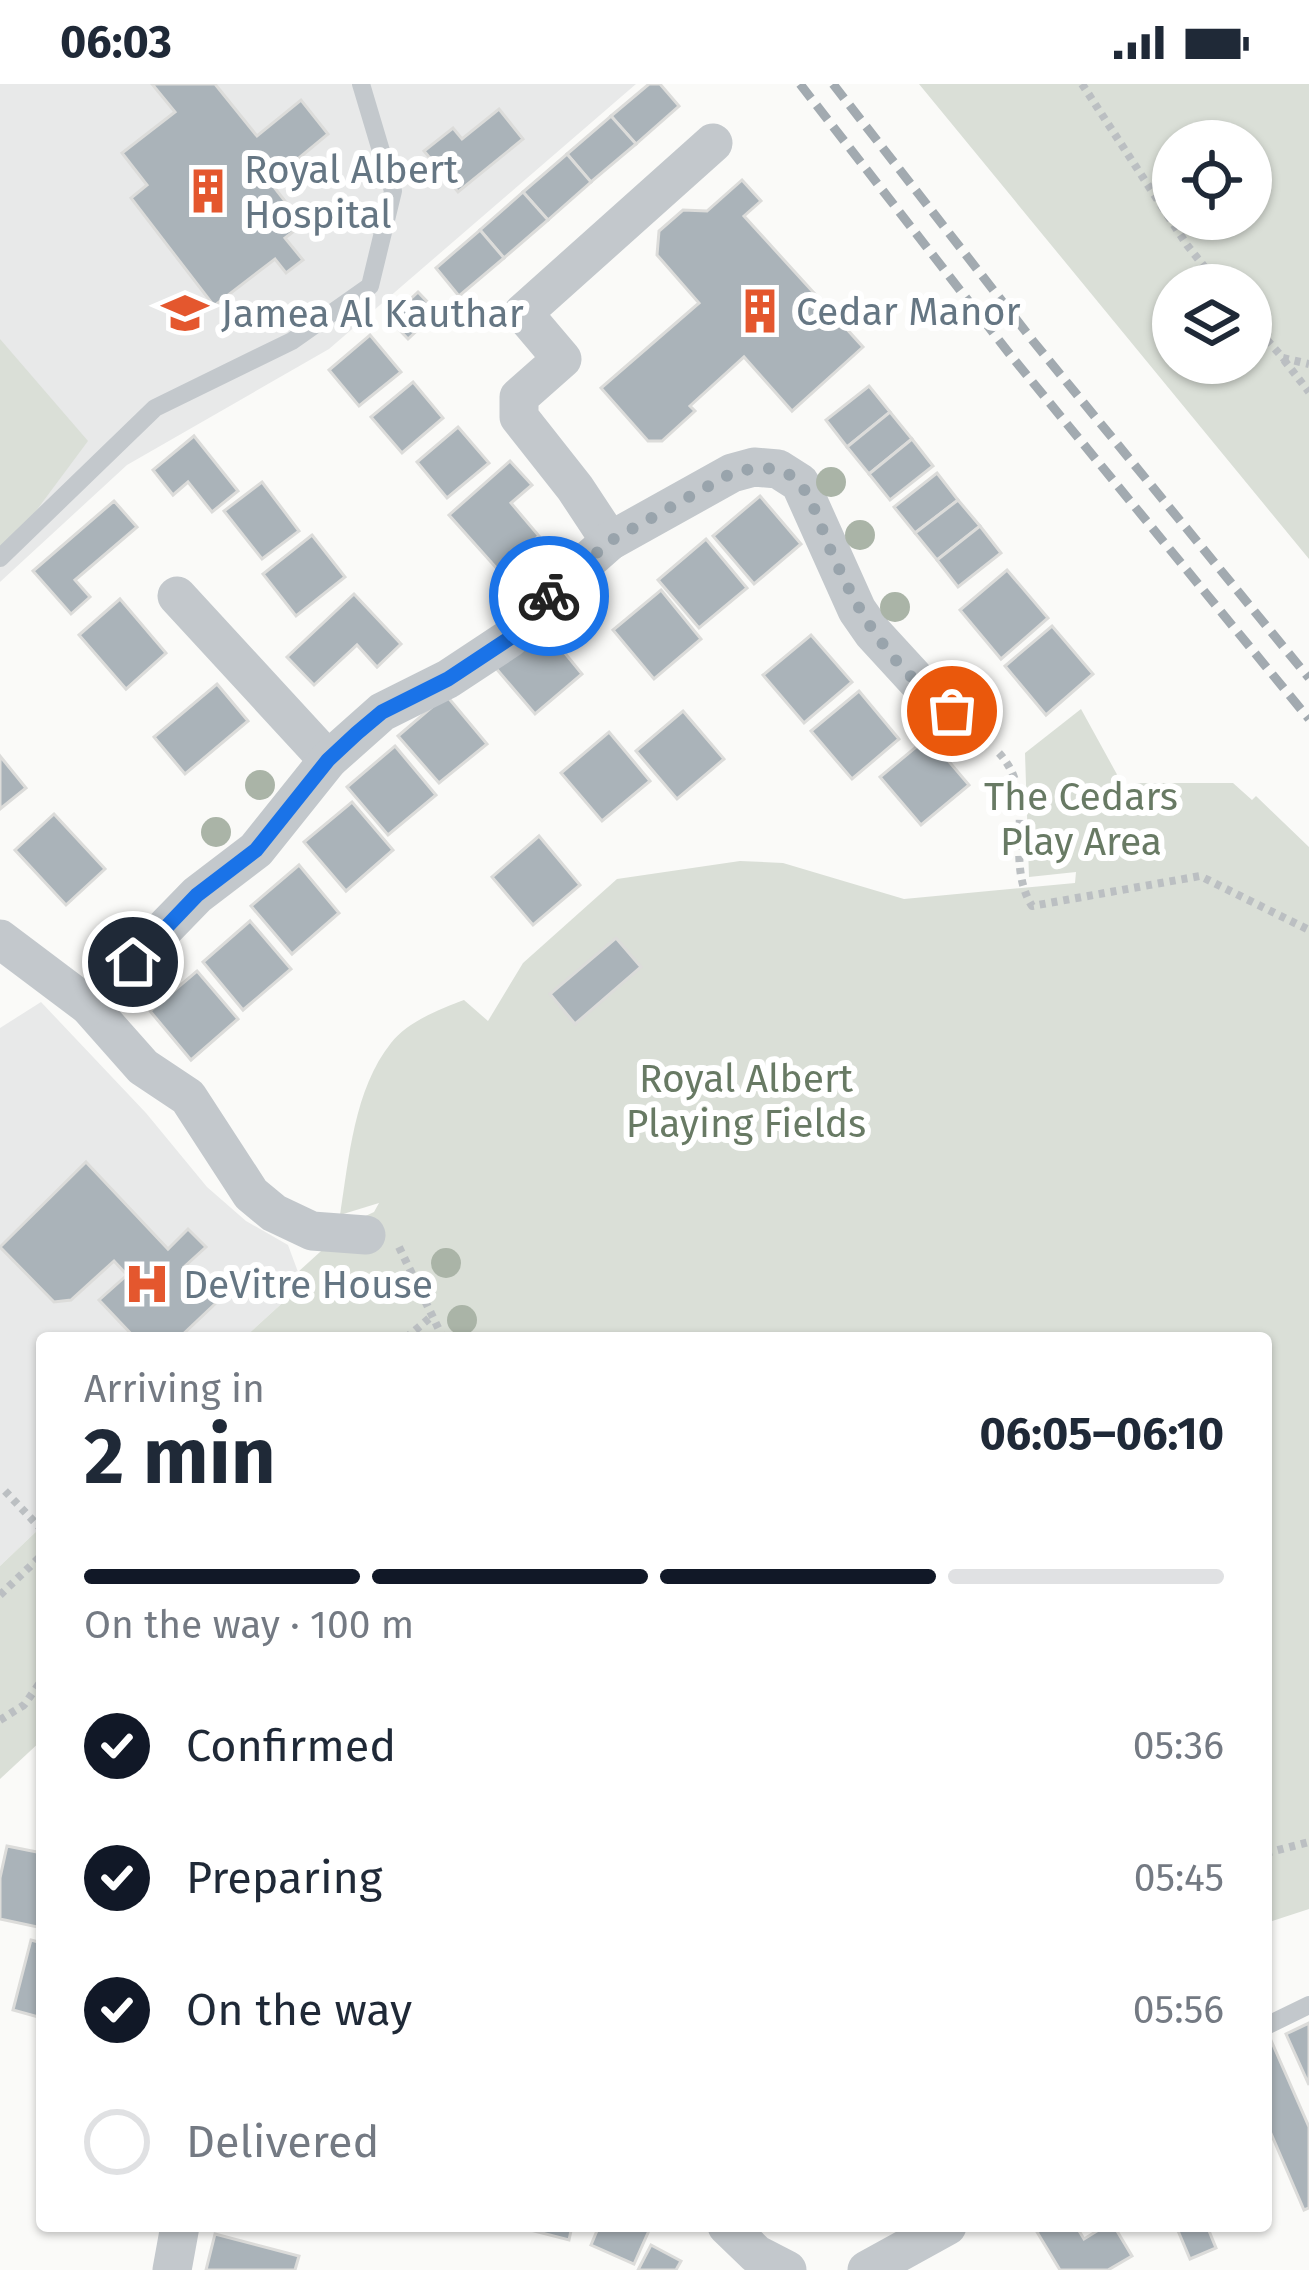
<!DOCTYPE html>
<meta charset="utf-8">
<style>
:root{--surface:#fff;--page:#f2f2f3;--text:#1f2937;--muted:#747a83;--line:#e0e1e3;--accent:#111827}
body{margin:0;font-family:"Fira Sans",sans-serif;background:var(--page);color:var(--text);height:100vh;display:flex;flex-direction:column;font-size:45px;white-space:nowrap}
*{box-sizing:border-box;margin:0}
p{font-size:39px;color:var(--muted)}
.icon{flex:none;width:66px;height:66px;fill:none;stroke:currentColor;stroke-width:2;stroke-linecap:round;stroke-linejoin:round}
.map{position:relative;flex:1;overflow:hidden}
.sheet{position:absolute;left:36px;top:1248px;width:1236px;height:900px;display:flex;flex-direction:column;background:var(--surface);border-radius:12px;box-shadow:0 3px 9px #0004}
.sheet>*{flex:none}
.buttons{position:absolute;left:1152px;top:36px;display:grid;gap:24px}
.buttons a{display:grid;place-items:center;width:120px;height:120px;border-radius:50%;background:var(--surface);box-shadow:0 3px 9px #0004;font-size:60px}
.pin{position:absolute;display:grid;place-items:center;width:102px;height:102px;color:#fff;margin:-51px;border:6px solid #fff;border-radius:50%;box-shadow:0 3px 12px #0007}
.courier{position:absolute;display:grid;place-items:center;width:120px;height:120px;margin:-60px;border:9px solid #1a73e8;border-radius:50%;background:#fff;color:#222;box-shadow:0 3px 15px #0007}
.overview em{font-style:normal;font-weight:700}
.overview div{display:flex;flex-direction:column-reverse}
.overview{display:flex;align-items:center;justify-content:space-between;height:204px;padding:0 48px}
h1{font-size:78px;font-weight:700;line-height:90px}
.bar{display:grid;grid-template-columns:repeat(4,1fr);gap:18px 12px;align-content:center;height:144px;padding:0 48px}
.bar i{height:15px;border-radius:9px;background:var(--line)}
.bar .current{background:var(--accent)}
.bar p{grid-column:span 4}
ol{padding:0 48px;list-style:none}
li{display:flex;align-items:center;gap:36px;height:132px}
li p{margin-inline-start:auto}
li .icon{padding:12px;border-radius:50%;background:var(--accent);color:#fff;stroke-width:4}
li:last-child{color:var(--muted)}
li i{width:66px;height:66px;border:6px solid var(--line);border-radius:50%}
.status{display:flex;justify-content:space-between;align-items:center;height:84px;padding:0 60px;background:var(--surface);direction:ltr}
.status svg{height:33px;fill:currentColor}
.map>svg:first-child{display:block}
</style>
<div class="status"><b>06:03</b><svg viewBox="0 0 49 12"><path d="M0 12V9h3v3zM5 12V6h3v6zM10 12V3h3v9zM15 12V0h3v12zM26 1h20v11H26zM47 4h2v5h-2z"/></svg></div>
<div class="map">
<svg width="1309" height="2186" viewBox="0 0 1309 2186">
<rect width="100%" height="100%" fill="#fafaf8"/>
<g fill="#e8e9e9">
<path d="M0,0H636L329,265L127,381L0,498Z"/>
<path d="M41,918L146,1029L207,1103L246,1137L288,1161L298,1188L290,1212L244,1254H42V1442L0,1482V944Z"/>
</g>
<g fill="#dadfd7" fill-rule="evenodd">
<path d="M919,0H1309V475ZM1173,57H1251V135H1173ZM1173,201H1251V279H1173Z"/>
<path d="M0,255L88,357L33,431L0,463Z"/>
<path d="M1081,625L1125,705L1134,699H1233L1252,716L1256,712L1309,763V1825L1266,1839V1254H244L290,1212L298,1188L353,1138L374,1128L379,1119L340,1131C349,1075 354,1005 391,959C407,938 440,925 464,916L488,937L523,879L617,795L740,777L783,779L904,815L1075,799L1076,788L1029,793L1025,669Z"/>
<path d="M42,1442V1656L0,1695V1482Z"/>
</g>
<g fill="#aab3b9" stroke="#dcdcda" stroke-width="3">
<path d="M152,0H215L257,52L301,16L328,50L270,98L303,140L285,154L303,176L286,189L275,175L214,222L131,114L147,101L122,69L175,28Z"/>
<path d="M649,0H660L679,22L636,60L611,32Z"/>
<path d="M499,25L523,55L458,108L424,67L453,44L462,55Z"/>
<path d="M611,32L636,60L591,98L567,70Z"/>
<path d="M567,70L591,98L548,136L523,108Z"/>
<path d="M742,96L761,117L744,132L863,263L792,327L744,273L690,322L695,327L662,357H648L601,304L699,219L657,171L659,147L683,126L707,127Z"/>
<path d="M523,108L548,136L504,174L480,146Z"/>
<path d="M480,146L504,174L459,212L436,184Z"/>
<path d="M418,208L437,228L408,255L389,235Z"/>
<path d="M370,251L401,288L359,322L329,286Z"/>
<path d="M413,298L443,334L402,369L371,333Z"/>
<path d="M869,302L890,328L847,363L826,336Z"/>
<path d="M890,328L912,355L869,390L847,363Z"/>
<path d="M458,343L489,379L447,414L417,378Z"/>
<path d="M194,352L238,407L212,428L188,398L173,411L153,386Z"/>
<path d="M912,355L933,382L890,416L869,390Z"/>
<path d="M510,377L532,401L511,419L539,452L499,487L449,431Z"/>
<path d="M937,389L958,416L915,449L894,423Z"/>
<path d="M262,398L299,447L262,475L224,427Z"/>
<path d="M760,412L801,460L754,500L713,452Z"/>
<path d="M958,416L980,442L937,476L915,449Z"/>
<path d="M114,417L137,443L75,496L90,513L71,530L33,487Z"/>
<path d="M980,442L1001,469L958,503L937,476Z"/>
<path d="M312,451L345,493L296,532L263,490Z"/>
<path d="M706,455L747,504L699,544L658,496Z"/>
<path d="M1007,486L1048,534L1001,575L960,526Z"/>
<path d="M661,506L701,555L654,595L613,546Z"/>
<path d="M354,510L401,560L377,583L357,561L314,601L287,573Z"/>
<path d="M120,515L166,569L126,605L79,551Z"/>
<path d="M542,541L582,590L535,630L494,582Z"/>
<path d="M1052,542L1093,590L1046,631L1005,582Z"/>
<path d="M811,551L852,598L804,639L763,591Z"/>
<path d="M217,600L248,637L185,690L154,653Z"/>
<path d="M859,607L899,655L852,695L811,647Z"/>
<path d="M446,611L487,660L439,699L398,652Z"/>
<path d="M683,627L724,675L677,715L636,667Z"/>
<path d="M609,648L650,697L602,737L561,689Z"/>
<path d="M928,653L969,701L921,741L880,693Z"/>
<path d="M395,662L436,711L388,751L347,703Z"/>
<path d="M0,672L26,704L0,725Z"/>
<path d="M352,718L393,766L346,807L304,758Z"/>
<path d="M54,730L105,785L66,821L15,766Z"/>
<path d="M539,752L580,801L533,841L492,793Z"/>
<path d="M299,781L339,829L292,870L251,822Z"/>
<path d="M250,837L291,885L243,926L203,878Z"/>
<path d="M616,854L641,883L575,940L550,910Z"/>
<path d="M197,887L238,935L191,976L150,927Z"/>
<path d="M86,1078L168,1165L188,1145L206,1163L184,1183L217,1218L179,1254H135L99,1216L127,1191L114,1177L71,1216L54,1218L0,1163Z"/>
<path d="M7,1762L42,1769V1844L0,1835V1794Z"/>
<path d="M31,1856L42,1859V1934L13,1926Z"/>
<path d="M1309,1939V2001L1286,1950Z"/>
<path d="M1270,1954L1309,2043V2124L1304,2126L1266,2038V1956Z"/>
<path d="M515,2142H572L569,2156Z"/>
<path d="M599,2142H651L634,2180L591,2161Z"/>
<path d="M1046,2142H1076L1084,2155L1105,2142H1114L1132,2172L1108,2186H1060L1037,2148Z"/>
<path d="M1176,2142H1207L1216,2164L1190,2175Z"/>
<path d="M215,2150L299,2172L295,2186H206Z"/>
<path d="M651,2161L681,2177L676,2186H638Z"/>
</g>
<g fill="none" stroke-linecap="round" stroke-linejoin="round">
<g stroke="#bbbfc2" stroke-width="8" stroke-dasharray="6 6" stroke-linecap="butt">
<path d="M1082,0L1187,161L1219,201"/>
<path d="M1251,238L1283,274L1309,280"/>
<path d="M1284,276L1309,308"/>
<path d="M999,669C1040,713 1002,773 1032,822L1200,792L1309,846"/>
<path d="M399,1163L443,1254"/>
<path d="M406,1254L432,1232"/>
<path d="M5,1407L42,1446"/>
<path d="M0,1511L42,1471"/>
<path d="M0,1636L24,1621L42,1596"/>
<path d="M1266,1769L1309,1758"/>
</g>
<g stroke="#c3c8cc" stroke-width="18">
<path d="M0,474L155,324L292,257L370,202L393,107L361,0"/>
<path d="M1266,1942L1309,1921"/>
</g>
<g stroke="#c3c8cc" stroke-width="39">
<path d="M610,457L575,404L519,333V313L562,275L523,229L713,59"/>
<path d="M177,512L328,676"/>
<path d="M0,855L89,922L143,983L188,1013L251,1110L274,1129L312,1147L366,1151"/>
<path d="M89,922L197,811L256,766L328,676L382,628L448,595L510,554L559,502L610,457L732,389L754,383L778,385L800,399L857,526L873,549L929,610L974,643"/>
<path d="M727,2142L756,2170L787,2186"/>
<path d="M172,2186L180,2142"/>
<path d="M867,2186L947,2142"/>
</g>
<g stroke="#a2aab0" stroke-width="9" stroke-dasharray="18 9" stroke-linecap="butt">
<path d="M800,0L1012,273L1309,635"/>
<path d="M833,0L1033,257L1309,594"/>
</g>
</g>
<g fill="#aab4a7">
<circle cx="831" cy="398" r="15"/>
<circle cx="860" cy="451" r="15"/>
<circle cx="895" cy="523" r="15"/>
<circle cx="260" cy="701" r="15"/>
<circle cx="216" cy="748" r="15"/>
<circle cx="446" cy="1179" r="15"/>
<circle cx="462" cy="1236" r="15"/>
</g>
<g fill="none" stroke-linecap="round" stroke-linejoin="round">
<path stroke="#99a4ac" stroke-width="12" stroke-dasharray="0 21.6" d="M549,512L610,457L732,389C755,383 783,379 800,400C814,417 822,447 831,467C861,535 891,583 952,627"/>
<path stroke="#1a73e8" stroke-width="15" d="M133,878L197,811L256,766L328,676L357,649L382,628L448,595L510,554L549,512"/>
</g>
<defs>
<g id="building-bare" transform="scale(3.6)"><path d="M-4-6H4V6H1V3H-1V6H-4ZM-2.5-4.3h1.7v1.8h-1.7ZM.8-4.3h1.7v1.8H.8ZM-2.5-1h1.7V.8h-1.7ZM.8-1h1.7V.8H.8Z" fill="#e4572e" stroke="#fff" stroke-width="2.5" paint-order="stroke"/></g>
<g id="school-bare" transform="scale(3.6)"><path d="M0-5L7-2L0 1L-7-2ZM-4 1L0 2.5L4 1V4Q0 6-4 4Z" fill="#e4572e" stroke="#fff" stroke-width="2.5" paint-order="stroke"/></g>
<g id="hospital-bare" transform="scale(3.6)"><path d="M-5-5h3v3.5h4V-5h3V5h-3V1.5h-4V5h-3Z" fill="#e4572e" stroke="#fff" stroke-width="2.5" paint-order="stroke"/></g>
</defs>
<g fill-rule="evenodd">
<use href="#building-bare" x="208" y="107"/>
<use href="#building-bare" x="760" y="227"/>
<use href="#school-bare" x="185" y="229"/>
<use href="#hospital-bare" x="147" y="1200"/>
</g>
<g text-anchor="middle" stroke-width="12" stroke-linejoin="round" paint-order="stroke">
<g font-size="39" fill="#657683" stroke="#fff" text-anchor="start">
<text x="244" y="99">Royal Albert<tspan x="244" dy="45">Hospital</tspan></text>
<text x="796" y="241">Cedar Manor</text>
<text x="221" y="243">Jamea Al Kauthar</text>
<text x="183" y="1214">DeVitre House</text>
</g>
<g font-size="39" fill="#687a64" stroke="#fff">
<text x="1081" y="726">The Cedars<tspan x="1081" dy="45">Play Area</tspan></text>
<text x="746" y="1008">Royal Albert<tspan x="746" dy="45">Playing Fields</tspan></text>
</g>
</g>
</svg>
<div class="buttons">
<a><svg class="icon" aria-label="locate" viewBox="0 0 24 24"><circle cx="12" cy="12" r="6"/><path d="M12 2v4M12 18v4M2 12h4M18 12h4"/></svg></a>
<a><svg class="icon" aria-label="layers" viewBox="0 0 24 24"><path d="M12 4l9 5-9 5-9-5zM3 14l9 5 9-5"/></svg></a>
</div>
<div class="pin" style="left:952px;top:627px;background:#ea580c"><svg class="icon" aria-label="bag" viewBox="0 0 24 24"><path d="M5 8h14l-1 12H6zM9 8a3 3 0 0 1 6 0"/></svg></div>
<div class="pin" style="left:133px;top:878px;background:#1f2937"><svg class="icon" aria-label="home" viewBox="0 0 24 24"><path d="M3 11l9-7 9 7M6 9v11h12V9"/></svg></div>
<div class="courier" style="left:549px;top:512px"><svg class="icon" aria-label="bike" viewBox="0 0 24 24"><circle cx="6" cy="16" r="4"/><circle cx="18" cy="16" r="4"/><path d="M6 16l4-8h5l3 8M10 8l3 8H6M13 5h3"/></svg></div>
<section class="sheet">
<div class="overview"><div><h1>2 min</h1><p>Arriving in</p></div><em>06:05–06:10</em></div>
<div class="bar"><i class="current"></i><i class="current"></i><i class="current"></i><i></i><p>On the way · 100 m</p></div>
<ol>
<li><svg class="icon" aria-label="check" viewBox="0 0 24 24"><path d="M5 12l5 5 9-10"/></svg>Confirmed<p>05:36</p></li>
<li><svg class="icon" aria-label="check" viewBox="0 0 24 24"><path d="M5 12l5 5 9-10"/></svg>Preparing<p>05:45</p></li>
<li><svg class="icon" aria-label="check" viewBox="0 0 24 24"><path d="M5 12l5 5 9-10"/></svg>On the way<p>05:56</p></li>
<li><i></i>Delivered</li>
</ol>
</section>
</div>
